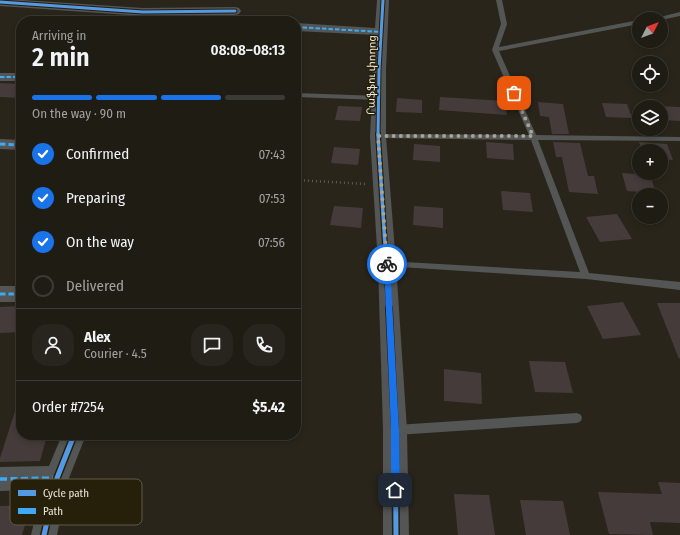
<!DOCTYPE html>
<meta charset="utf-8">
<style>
:root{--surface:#1f1c14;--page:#27251d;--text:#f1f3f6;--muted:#a1a1a0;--line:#3c3a34;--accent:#1a73e8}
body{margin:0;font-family:"Fira Sans Condensed","Noto Sans Armenian",sans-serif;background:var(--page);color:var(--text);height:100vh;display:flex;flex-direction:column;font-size:15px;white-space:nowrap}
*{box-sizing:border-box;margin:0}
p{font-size:13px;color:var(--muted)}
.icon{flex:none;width:22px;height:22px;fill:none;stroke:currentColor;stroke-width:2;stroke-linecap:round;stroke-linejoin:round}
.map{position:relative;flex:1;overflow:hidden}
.drawer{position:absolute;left:16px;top:16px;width:285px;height:424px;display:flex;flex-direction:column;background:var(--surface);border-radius:16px;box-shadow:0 2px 6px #0003,0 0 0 1px var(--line)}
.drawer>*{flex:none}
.needle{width:26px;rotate:48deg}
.tools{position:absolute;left:632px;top:12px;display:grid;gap:8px}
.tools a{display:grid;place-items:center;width:36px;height:36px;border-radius:50%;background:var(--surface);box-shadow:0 2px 6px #0003,0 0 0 1px var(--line);font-size:20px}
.pin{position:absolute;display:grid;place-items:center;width:34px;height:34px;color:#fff;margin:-17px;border-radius:8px;box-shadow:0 2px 6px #0006}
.courier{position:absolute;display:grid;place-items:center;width:40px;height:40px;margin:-20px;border:3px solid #1a73e8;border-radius:50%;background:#fff;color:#222;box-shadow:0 1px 5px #0007}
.headline em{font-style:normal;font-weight:600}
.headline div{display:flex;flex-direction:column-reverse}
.headline{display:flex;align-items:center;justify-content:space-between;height:68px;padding:0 16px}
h1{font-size:26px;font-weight:600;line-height:30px}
.bar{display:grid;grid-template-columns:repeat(4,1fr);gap:6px 4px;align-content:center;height:48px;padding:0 16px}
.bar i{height:5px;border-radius:3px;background:var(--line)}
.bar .selected{background:var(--accent)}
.bar p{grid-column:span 4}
.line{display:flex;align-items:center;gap:10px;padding:0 16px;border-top:1px solid var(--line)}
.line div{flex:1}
.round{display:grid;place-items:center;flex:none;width:42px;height:42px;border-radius:16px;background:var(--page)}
ol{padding:0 16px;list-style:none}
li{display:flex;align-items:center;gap:12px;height:44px}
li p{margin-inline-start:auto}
li .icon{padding:4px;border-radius:50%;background:var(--accent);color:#fff;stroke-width:4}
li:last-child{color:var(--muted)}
li i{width:22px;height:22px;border:2px solid var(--line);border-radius:50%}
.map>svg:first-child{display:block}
</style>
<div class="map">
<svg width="680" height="535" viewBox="0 0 680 535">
<rect width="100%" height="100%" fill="#29251a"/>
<g fill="#453b3b">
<path d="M0,83L21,84V98L0,97Z"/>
<path d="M440,97L505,101L507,115L439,110Z"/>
<path d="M397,98L422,100V113L396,112Z"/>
<path d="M538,102L563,104L569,134H552L549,117L540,116Z"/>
<path d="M602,103L627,104L632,118L606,117Z"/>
<path d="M338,106L362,107L360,121L335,120Z"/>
<path d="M657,106L680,107V121L662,120L661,107Z"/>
<path d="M486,142L513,144L514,160L487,158Z"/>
<path d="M553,142L580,143L588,176H594L598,194L569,192L562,157H556Z"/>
<path d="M639,142L667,144L673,160L661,159V151H642Z"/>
<path d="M414,144L440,146V162L413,160Z"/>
<path d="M334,147L360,149L358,165L331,163Z"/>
<path d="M622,173L650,175L656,193L627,191Z"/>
<path d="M501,191L530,193L533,212L503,210Z"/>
<path d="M334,206L363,208L361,228L330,225Z"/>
<path d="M414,206L443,208V228L413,225Z"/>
<path d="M617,214L632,239L600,242L586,217Z"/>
<path d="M623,302L641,335L603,339L587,306Z"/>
<path d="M657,303H680V358L679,359Z"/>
<path d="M21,306V332L0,333V307Z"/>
<path d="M529,361L565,362L573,393L535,392Z"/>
<path d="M444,369L481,373L482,404L444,401Z"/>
<path d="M18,402H21V435H47L40,461L0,462V458Z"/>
<path d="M658,482L680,483V523L650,522L653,535L609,534L598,492L662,494Z"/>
<path d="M454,494L489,495L495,535H458Z"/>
<path d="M520,500L563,501L570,535H526Z"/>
<path d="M31,505L22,535H0V506Z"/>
</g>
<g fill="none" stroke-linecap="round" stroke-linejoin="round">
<path stroke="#5c5c57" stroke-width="2.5" stroke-dasharray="1 3" stroke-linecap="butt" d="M296,180L365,184"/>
<g fill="#535654" fill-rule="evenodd">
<path d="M496,0H502L507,24L499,47L639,20V24L499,51L536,135L680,137V141L538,140L589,273L680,282V290L586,279L384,266L383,264L387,261L580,272L531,140L378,138L374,136L378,134L529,135L492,50L501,24Z"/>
<path d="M680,12V16L661,20L652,19Z"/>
<path d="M296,93L379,96L382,98L379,100L296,97Z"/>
<path d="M577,413L581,415L582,418L581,421L577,423L396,435L392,434L390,430L392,426L396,425Z"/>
</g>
<g fill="#535654" fill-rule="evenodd">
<path d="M0,0H23L143,8L235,7L239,8L241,11L239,14L235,15L143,16L0,6Z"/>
<path d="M377,0H389L386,70V136L396,264L407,430L409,535H383V430L378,264L370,136L375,35L296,31V23L375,28Z"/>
<rect x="0" y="73" width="21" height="8"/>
<path d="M0,139L21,140V150L0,149Z"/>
<rect x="0" y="286" width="21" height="16"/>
<path d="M62,435H86L69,478L57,535H31L42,490L0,491V467L49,466Z"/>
</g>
<g stroke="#3fa9f5" stroke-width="2" stroke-dasharray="4.5 2" stroke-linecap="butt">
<path d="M296,27L381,32"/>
<path d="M0,77H21"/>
</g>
<g stroke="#3fa9f5" stroke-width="3" stroke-dasharray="5.5 3" stroke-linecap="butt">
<path d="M0,144L21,145"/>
<path d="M0,294H21"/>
</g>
<path stroke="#3fa9f5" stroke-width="3.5" stroke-dasharray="7 3.5" stroke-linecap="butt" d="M0,479L57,478"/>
<g stroke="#261f0a" stroke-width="5">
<g id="cycleway-far2">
<path d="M0,2L143,12L235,11"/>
<path d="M378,135L379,70L383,0"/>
</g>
</g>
<g stroke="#261f0a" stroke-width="6">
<path id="cycleway-far1" d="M378,134L389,309"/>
</g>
<g stroke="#261f0a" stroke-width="8">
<g id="cycleway">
<path d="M389,308L395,430L396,535"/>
<path d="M44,535L57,478L74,435"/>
</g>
</g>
<use href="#cycleway-far2" stroke="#5399e6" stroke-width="3"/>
<use href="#cycleway-far1" stroke="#5399e6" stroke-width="3.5"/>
<use href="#cycleway" stroke="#5399e6" stroke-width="5"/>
</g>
<path fill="#1a73e8" d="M387,261L390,264L399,430L400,490L398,493L395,494L392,493L391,490V430L384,264Z"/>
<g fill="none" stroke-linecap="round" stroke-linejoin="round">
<path stroke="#a8a397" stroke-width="4" stroke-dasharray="0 7.2" d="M387,264L378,136H533L514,93"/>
</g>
<g text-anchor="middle" stroke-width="3" stroke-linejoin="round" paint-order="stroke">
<g font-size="11" fill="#ece7db" stroke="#261f0a">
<text transform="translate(371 75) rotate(-89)" y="4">Րաֆֆու փողոց</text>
</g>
</g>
<rect x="10" y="479" width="132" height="46" rx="6" fill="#261f0a" stroke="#615b49" stroke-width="1"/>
<rect x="18" y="490" width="18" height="6" fill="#5399e6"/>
<rect x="18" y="508" width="18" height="6" fill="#3fa9f5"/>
<g font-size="11" fill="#ece7db">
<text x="43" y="497">Cycle path</text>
<text x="43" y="515">Path</text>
</g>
</svg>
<div class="tools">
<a><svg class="needle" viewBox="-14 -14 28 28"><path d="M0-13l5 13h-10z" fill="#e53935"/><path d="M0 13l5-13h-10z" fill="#a1a1a0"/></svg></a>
<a><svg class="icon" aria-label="locate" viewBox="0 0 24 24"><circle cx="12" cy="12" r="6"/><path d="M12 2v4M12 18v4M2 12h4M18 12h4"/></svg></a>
<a><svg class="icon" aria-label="layers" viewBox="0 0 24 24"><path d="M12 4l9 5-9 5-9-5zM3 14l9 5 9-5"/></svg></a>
<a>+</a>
<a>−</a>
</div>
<div class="pin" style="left:514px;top:93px;background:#ea580c"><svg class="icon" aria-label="bag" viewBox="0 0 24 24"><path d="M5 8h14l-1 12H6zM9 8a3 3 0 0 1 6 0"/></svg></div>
<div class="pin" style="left:395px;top:490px;background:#1f2937"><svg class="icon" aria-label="home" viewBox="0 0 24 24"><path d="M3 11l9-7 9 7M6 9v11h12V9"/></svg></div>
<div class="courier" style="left:387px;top:264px"><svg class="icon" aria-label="bike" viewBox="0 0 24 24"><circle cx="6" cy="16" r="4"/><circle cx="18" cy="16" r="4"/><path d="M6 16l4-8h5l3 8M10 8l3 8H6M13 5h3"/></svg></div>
<section class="drawer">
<div class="headline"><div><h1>2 min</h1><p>Arriving in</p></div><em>08:08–08:13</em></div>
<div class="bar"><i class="selected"></i><i class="selected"></i><i class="selected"></i><i></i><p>On the way · 90 m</p></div>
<ol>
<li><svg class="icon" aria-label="check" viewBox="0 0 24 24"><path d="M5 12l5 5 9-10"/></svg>Confirmed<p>07:43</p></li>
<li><svg class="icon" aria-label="check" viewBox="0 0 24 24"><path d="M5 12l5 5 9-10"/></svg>Preparing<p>07:53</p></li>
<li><svg class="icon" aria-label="check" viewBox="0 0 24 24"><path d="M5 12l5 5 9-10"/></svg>On the way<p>07:56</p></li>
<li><i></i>Delivered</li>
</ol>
<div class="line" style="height:72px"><a class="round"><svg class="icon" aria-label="person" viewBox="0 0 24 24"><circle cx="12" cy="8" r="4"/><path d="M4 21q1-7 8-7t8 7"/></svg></a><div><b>Alex</b><p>Courier · 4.5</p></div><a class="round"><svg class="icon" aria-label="chat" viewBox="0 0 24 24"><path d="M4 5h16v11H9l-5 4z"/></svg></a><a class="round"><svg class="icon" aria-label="phone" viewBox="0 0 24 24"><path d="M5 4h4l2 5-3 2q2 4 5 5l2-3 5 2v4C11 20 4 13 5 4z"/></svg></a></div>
<div class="line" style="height:52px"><div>Order #7254</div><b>$5.42</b></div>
</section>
</div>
